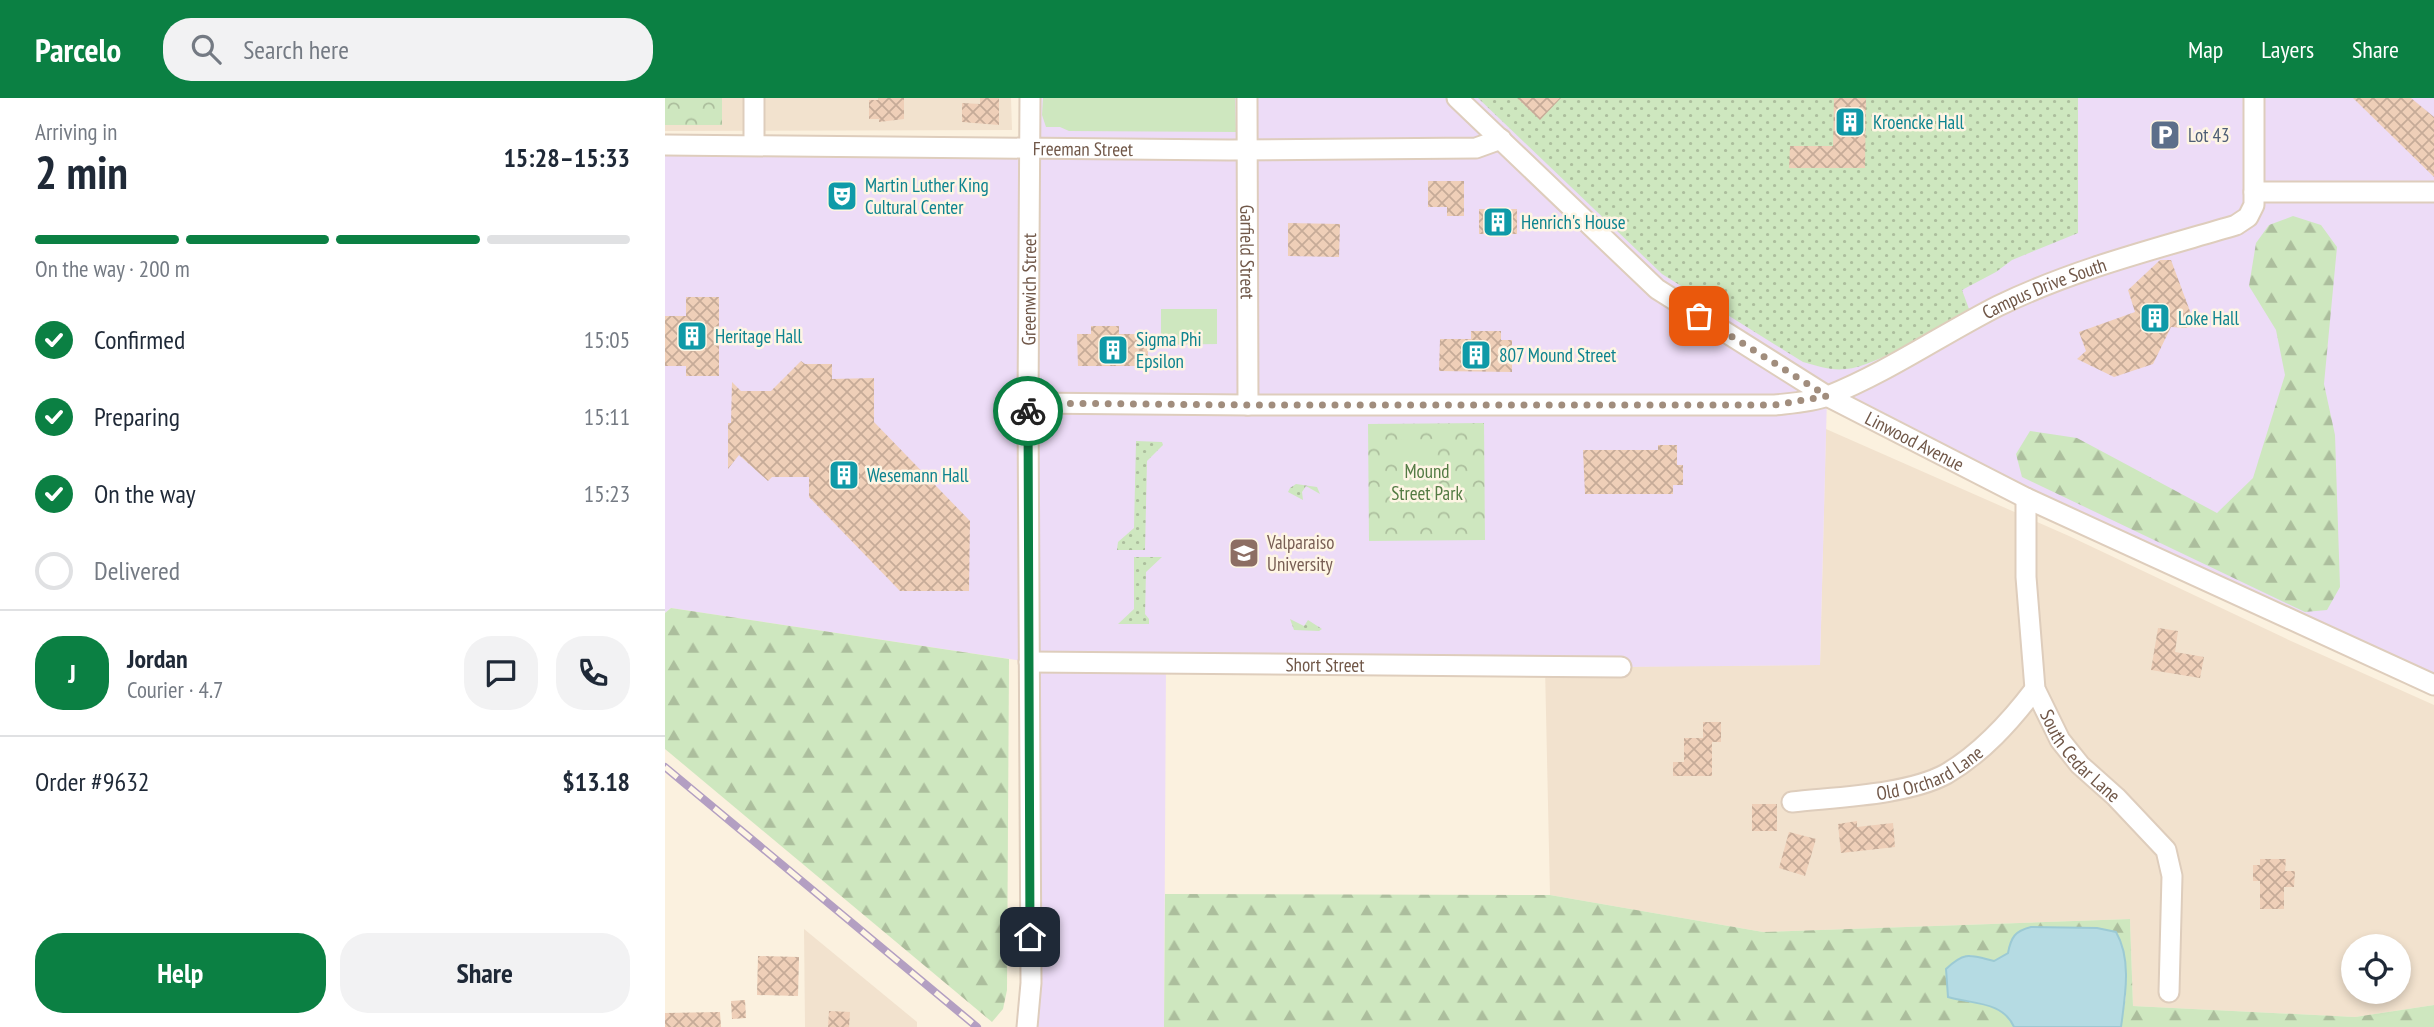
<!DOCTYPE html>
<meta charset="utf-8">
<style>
:root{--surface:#fff;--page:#f2f2f3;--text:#1f2937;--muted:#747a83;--line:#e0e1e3;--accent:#0b8043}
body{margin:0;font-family:"PT Sans Narrow",sans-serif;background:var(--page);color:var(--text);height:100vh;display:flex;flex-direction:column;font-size:26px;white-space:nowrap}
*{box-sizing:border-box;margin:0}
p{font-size:23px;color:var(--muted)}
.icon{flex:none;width:38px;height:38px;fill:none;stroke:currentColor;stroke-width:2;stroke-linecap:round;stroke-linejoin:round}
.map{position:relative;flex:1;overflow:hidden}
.sheet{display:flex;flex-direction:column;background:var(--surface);width:665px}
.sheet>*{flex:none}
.buttons{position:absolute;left:1676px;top:836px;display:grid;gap:14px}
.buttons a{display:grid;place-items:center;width:70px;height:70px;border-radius:50%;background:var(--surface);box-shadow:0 4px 10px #0003;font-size:35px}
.pin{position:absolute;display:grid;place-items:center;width:60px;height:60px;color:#fff;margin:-30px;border-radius:14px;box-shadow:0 4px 10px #0006}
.courier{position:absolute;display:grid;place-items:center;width:70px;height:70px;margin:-35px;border:5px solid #0b8043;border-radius:50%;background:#fff;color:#222;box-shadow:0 2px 9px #0007}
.overview em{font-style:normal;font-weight:800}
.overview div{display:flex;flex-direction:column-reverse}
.overview{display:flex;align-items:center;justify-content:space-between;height:119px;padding:0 35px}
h1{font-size:46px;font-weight:800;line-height:52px}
.bar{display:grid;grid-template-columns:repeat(4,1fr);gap:10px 7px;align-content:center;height:84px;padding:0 35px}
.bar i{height:9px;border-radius:5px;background:var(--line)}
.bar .selected{background:var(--accent)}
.bar p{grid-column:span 4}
.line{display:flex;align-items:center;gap:18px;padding:0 35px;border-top:2px solid var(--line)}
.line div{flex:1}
.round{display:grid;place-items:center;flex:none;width:74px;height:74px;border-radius:28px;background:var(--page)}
ol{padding:0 35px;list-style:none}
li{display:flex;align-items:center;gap:21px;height:77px}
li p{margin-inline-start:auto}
li .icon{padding:7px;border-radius:50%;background:var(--accent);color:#fff;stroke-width:4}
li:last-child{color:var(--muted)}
li i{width:38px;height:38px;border:4px solid var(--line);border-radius:50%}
.button{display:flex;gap:14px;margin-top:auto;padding:14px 35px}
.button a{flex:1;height:80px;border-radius:28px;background:var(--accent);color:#fff;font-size:28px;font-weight:800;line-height:80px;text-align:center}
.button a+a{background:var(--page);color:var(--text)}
header{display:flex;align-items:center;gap:42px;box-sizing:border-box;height:98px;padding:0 35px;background:var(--accent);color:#fff}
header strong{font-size:33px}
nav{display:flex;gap:38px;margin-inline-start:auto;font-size:24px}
.search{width:490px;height:63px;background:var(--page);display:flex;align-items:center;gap:18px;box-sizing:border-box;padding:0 24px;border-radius:28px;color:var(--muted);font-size:26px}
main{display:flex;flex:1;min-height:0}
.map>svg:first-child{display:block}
</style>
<header>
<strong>Parcelo</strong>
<div class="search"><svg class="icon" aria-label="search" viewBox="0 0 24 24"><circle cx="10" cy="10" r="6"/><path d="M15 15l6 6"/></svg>Search here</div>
<nav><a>Map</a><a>Layers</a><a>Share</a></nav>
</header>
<main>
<section class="sheet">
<div class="overview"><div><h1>2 min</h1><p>Arriving in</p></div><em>15:28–15:33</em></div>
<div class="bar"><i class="selected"></i><i class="selected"></i><i class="selected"></i><i></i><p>On the way · 200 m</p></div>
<ol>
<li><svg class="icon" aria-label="check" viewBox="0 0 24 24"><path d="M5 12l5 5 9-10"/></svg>Confirmed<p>15:05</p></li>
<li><svg class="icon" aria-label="check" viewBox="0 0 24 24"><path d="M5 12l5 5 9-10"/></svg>Preparing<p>15:11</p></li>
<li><svg class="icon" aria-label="check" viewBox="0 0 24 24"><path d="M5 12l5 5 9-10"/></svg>On the way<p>15:23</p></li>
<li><i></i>Delivered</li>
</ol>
<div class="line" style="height:126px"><b class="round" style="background:var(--accent);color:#fff">J</b><div><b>Jordan</b><p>Courier · 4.7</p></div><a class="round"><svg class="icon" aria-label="chat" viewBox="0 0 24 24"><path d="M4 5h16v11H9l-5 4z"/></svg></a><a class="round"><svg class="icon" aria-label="phone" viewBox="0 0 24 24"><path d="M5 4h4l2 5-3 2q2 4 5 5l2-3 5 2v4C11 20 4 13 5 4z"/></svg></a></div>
<div class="line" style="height:91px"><div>Order #9632</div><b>$13.18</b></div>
<div class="button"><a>Help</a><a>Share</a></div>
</section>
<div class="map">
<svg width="1769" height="929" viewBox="0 0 1769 929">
<defs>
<pattern id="grass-dots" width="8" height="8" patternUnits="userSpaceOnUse" patternTransform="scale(1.75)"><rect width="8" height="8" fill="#cee7bf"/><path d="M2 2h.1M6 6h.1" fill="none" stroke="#acbe9d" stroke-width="1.8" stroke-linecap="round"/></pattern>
<pattern id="forest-firs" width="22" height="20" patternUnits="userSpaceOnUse" patternTransform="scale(1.75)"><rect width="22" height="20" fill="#cee7bf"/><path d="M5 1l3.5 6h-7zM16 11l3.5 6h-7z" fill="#acbe9d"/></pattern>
<pattern id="park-crowns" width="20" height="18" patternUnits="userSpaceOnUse" patternTransform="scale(1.75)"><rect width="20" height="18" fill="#cee7bf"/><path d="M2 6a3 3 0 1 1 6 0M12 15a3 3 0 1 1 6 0" fill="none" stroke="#acbe9d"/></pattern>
<pattern id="building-cross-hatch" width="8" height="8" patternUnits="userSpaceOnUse" patternTransform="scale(1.75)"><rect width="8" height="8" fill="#efcfb8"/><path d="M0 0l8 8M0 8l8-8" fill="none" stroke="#c6ab98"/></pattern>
</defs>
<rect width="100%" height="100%" fill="#fbf1df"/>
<g fill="#f2e2ce" fill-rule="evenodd">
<path d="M0,0H346L347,32L0,33Z"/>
<path d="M1161,331L1404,438L1626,543L1769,607V907L1690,919L1468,908L1465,821L1098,834L885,797L880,569L1155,567ZM1689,849H1734V894H1689Z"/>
<path d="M139,831L252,924V929H140Z"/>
</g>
<path fill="#eddcf7" d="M365,0H1769V587L1162,299L1155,567L956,569L501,565L499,929H362L364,564L6,510L0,515V47L365,51Z"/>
<g fill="url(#grass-dots)">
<path d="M813,0H1413V135L1347,162L1331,174L1297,192L1304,211C1274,227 1212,269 1181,271C1167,273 1152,268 1138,264L997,176Z"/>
<path d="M471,343L497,344L498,347L482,363L480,452H452L453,444L469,430Z"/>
<path d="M631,386L652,389L655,396L641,388L637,394L638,402L623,394L625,390Z"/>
<path d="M469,459H497L481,474L480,516L484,521V526H453L469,511Z"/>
<path d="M625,521L639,528L643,522L657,531L654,533L629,532Z"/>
</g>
<g fill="url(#forest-firs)">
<path d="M1628,118L1656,127L1672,149L1659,286L1670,337L1675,489L1662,512L1640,514L1357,379L1351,356L1365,333L1412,340L1552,415L1588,380L1620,277L1611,232L1584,188L1591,145L1604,127Z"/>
<path d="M6,510L344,561L342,892L338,911L327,924L0,651V515Z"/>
<path d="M500,796L885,797L1098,834L1465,821L1468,908L1690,919L1769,907V929H1456L1461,898L1432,830L1366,829L1346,842L1343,855L1329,863L1305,857L1294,902C1316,906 1339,907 1349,929H499Z"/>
</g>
<g fill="url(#park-crowns)">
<rect x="0" y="0" width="57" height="27"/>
<path d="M819,325L820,442L704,443L703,326Z"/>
</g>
<g fill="#cee7bf">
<path d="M378,0H570L571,34L404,33L395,29H381L377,17Z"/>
<path d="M496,211H552V246L496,247Z"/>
<path d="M770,341V413L732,414V342Z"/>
</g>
<path fill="#b5dbe3" stroke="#9ccad4" stroke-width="2" d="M1366,829L1432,830L1451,834C1467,861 1460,899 1456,929H1349C1338,903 1306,906 1283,899L1281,871C1300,853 1305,857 1329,863L1343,855C1346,839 1350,833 1366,829Z"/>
<g fill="url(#building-cross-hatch)">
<path d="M213,0H239V21L214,24V21H204V2H213Z"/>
<path d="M315,0H334V27L297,24V5L315,6Z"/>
<path d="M852,0H896L875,22Z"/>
<path d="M1169,0H1201L1200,70H1124L1125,48H1168Z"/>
<path d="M1688,0H1746L1769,19V79Z"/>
<path d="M763,83H799V118H782V109H763Z"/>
<rect x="814" y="111" width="38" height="25"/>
<path d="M623,125L675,126L674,159L623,158Z"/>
<path d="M1495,162H1506L1529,224L1521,230L1506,229L1488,266L1449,279L1412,261L1421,253L1414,234L1470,214L1463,192Z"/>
<path d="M21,199H54V278H21V268H0V218H21Z"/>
<path d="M426,228H454V236H483V268H413L412,236H426Z"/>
<path d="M806,233H836V242H847V274L774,273L775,241H806Z"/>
<path d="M136,263L140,266H167V281L209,280V324L305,423L304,493H235L144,399V379H107L103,383L74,357L63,371V325H66L67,284L76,293H106Z"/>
<path d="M993,347H1012V367H1018V387H1008V396H920L918,352H993Z"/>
<path d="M1493,530L1513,533L1510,554L1539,559L1535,580L1486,572Z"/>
<path d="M1038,624H1056V644H1047V678H1008V664H1019V640H1038Z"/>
<rect x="1087" y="706" width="25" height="27"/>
<path d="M1192,723V729L1228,725L1230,749L1176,755L1173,726Z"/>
<path d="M1124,734L1151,741L1140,778L1114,770Z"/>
<path d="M1595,761H1621L1620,773H1630L1629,789H1619V811H1595V783H1588V767H1595Z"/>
<path d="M93,858L134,859L133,898L92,897Z"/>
<path d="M80,902L81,920L67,921L66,903Z"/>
<path d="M164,913L185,914L184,929H163Z"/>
<path d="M55,914L56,929H0V915Z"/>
</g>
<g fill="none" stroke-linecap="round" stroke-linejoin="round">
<g stroke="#decdbc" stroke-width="23">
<g id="minor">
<path d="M89,0V47"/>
<path id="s1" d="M582,0L583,307"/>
<path id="s2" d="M792,0L992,191L1162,298L1361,400L1769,587"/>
<path id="s3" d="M0,47L564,52L811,50L836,41"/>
<path d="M1589,94H1769"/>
<path id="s4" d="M363,305L583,307H1110C1128,305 1146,304 1163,298C1223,274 1276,237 1333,208C1409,171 1490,151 1571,127L1583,119L1589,107V0"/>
<path id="s5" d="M1361,400V479L1370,591L1395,642L1415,667L1451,699L1501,752L1507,778L1504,894"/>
<path id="s6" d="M364,564L956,569"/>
<path id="s7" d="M1127,704C1172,699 1242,697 1281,676C1317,655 1345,624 1370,591"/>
<path id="s8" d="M362,929L366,885L363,305L365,0"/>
</g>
</g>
<use href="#minor" stroke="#fff" stroke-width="19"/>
<g stroke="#b39fc2" stroke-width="8">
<path id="rail" d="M0,669L312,929"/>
</g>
<use href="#rail" stroke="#fef5e4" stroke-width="5" stroke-dasharray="16" stroke-linecap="butt"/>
</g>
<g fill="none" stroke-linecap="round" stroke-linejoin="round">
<path stroke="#a18d7d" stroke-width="7" stroke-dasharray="0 12.6" d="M363,313V305L583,307H1110L1162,298L1034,218"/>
<path stroke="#0b8043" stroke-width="9" d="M363,313L365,839"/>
</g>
<defs>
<g id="building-square" transform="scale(1.575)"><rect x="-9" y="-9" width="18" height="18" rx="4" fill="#0f9aa8" stroke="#fef5e4"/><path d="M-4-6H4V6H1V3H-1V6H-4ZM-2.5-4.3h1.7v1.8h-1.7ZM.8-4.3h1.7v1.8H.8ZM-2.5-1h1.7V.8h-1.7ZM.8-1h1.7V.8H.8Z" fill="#fff"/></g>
<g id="parking-square" transform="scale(1.575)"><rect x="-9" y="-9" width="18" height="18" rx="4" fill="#5c6f8a" stroke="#fef5e4"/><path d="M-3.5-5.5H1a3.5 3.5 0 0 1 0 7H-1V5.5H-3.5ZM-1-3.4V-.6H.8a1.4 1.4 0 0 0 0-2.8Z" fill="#fff"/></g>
<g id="theatre-square" transform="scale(1.575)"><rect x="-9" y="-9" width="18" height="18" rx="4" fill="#0f9aa8" stroke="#fef5e4"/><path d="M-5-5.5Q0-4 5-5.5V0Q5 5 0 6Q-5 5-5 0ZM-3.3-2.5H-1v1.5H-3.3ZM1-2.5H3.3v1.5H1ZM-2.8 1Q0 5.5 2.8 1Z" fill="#fff"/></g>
<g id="university-square" transform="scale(1.575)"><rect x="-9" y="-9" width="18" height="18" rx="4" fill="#8d6e63" stroke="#fef5e4"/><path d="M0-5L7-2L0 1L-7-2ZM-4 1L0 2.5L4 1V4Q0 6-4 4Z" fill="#fff"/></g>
</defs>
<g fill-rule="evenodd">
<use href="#building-square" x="1185" y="24"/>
<use href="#parking-square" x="1500" y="37"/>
<use href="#theatre-square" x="177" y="98"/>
<use href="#building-square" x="833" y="124"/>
<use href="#building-square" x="1490" y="220"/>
<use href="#building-square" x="27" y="238"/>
<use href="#building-square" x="448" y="252"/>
<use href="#building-square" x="811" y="257"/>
<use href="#building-square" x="179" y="377"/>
<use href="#university-square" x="579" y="455"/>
</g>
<g text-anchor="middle" stroke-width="5" stroke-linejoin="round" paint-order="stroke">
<g font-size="19" fill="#0d838f" stroke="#fef5e4" text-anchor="start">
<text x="1208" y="31">Kroencke Hall</text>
<text x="200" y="94">Martin Luther King<tspan x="200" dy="22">Cultural Center</tspan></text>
<text x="856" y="131">Henrich's House</text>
<text x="1513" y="227">Loke Hall</text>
<text x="50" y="245">Heritage Hall</text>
<text x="471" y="248">Sigma Phi<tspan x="471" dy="22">Epsilon</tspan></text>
<text x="834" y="264">807 Mound Street</text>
<text x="202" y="384">Wesemann Hall</text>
</g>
<g font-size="19" fill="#4e5e75" stroke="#fef5e4" text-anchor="start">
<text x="1523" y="44">Lot 43</text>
</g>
<g font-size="19" fill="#705748" stroke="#fef5e4">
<text dy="7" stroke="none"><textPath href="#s3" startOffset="418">Freeman Street</textPath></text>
<text dy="7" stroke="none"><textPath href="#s1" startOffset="154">Garfield Street</textPath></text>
<text dy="7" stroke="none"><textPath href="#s8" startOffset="738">Greenwich Street</textPath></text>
<text dy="7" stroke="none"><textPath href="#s4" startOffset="1043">Campus Drive South</textPath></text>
<text dy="7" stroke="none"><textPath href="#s2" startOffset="576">Linwood Avenue</textPath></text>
<text dy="7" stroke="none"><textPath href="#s6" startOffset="296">Short Street</textPath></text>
<text dy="7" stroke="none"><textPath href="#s5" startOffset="273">South Cedar Lane</textPath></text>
<text dy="7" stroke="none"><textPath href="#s7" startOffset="142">Old Orchard Lane</textPath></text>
</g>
<g font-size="19" fill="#537b43" stroke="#fef5e4">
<text x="762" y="380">Mound<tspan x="762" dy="22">Street Park</tspan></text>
</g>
<g font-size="19" fill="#785e54" stroke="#fef5e4" text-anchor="start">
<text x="602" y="451">Valparaiso<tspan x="602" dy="22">University</tspan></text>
</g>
</g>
</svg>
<div class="buttons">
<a><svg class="icon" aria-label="locate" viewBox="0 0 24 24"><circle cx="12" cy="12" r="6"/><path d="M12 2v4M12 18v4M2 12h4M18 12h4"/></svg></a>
</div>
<div class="pin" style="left:1034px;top:218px;background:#ea580c"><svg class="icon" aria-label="bag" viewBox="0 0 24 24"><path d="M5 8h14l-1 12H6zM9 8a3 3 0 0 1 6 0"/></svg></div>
<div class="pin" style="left:365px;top:839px;background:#1f2937"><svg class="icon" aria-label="home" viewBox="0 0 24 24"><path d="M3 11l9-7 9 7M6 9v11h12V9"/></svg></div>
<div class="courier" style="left:363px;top:313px"><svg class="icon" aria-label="bike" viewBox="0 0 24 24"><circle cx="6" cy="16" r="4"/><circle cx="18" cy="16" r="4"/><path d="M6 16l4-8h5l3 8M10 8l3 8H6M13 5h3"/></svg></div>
</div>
</main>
